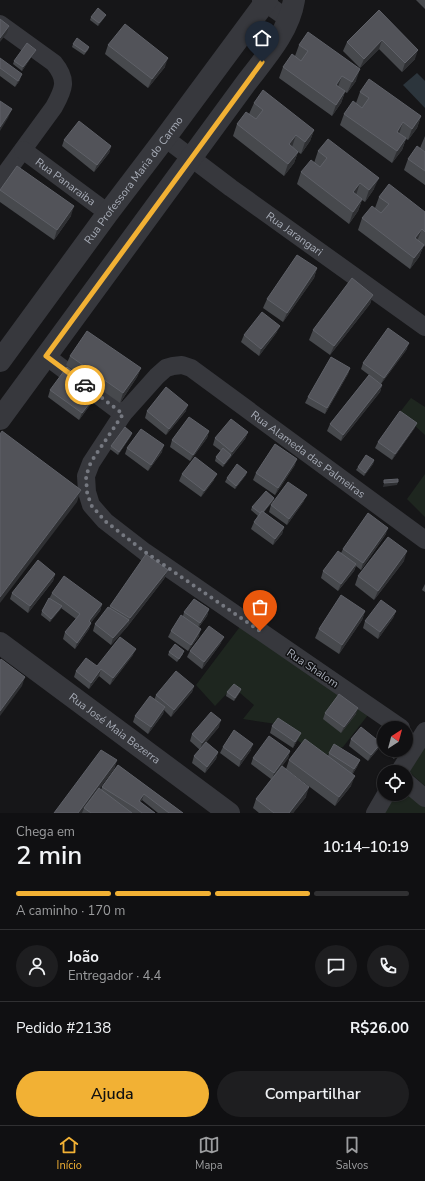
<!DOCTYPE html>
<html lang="pt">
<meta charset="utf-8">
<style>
:root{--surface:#101012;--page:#1e1e20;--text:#f1f3f6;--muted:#9c9d9f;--line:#303032;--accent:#f2b134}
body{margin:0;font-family:"Nunito Sans",sans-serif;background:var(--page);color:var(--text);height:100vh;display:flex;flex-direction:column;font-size:15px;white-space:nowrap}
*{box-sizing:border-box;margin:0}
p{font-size:13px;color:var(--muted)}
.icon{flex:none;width:22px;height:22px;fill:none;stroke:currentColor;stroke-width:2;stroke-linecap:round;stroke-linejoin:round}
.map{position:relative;height:813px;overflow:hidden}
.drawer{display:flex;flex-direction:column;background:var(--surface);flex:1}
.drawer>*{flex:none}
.needle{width:26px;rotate:36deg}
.tools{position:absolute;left:377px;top:721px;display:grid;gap:8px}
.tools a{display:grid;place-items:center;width:36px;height:36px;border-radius:50%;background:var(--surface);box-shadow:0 1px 3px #0004,0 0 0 1px var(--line);font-size:20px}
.pin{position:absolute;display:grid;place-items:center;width:34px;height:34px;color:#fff;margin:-41px -17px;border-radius:50% 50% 50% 0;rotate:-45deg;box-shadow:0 0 4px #0007}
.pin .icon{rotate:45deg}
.courier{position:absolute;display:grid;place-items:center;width:40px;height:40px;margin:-20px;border:3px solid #f2b134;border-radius:50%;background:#fff;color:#222;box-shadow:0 1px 5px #0007}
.headline em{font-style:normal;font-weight:600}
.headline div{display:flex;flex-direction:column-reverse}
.headline{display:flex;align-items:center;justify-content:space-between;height:68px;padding:0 16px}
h1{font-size:26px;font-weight:600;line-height:30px}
.bar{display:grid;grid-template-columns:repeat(4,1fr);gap:6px 4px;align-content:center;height:48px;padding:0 16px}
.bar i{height:5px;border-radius:3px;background:var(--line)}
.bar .active{background:var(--accent)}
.bar p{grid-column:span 4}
.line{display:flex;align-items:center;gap:10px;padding:0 16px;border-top:1px solid var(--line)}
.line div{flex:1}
.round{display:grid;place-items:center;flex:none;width:42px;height:42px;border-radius:21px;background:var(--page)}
.primary-button{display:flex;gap:8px;margin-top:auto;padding:8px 16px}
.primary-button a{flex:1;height:46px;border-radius:24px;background:var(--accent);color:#111;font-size:16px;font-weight:600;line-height:46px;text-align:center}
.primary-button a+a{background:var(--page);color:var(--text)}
.dock{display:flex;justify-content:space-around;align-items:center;height:56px;border-top:1px solid var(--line);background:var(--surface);font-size:11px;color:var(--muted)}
.dock a{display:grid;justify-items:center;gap:2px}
.dock .active{color:var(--accent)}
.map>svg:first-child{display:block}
</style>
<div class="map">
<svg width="425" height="813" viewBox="0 0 425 813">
<rect width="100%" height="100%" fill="#161618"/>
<g fill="#1e261f">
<path d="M411,398L425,407V435L400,412Z"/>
<path d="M425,474V517L407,499Z"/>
<path d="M242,624L368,715L343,747L332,751L322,759L276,724L243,719L254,705L233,687L215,706L196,685Z"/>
<path d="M425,746V786L409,772Z"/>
<path d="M406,789L425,805V813H381L393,794H406Z"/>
</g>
<path fill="#2c353c" d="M417,73L425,81V108L403,85Z"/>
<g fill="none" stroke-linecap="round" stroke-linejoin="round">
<g stroke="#37383d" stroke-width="18">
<path d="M261,0L288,19"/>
<path d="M0,24L54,63C68,80 64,89 54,107L0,181"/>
<path id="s1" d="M165,138L231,188L425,327"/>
<path id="s2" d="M23,150L108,213"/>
<path d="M46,356L123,414"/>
<path id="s3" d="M401,728L145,552L105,521L91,505L87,492L86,476L91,463L123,414L157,376L166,368L173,366L182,365L191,368L425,540"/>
<path d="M399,772L425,731"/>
<path d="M406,782L425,798"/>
<path d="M375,813L386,794"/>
</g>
<g stroke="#37383d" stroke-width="22">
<path id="s4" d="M0,361L108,213L165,138L267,0"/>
<path d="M0,419L246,83C265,58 289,32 294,0"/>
<path id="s5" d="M0,643L229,813"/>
</g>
</g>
<g fill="#47494d">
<path d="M416,0H425V9Z"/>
<path d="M379,10L415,59L402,72L379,49L360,68L343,51L347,42Z"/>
<path d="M91,17L104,18L98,26L90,20Z"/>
<path d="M73,44L89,47L88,50L84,55L72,47Z"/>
<path d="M108,45L165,67L148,88L105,54Z"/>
<path d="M299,45L356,81L347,93L345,92L341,103L332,116L279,78L283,67L295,56Z"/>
<path d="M34,53L22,71L13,64L14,61Z"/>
<path d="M0,58L20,80L15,87L0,76Z"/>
<path d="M360,92L421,116L417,128L408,140L406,139L402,150L392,163L340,125L344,114L356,103Z"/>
<path d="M254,103L314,130L310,141L301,154L298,152L294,163L284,176L233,136L237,124L249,114Z"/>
<path d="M425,136V185L404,170L408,159L420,148Z"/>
<path d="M64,140L111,146L109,153L94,172L62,146Z"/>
<path d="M318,151L374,189L365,202L362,200L358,211L349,224L297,184L301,172L314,163Z"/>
<path d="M0,190L71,216L54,240L0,202Z"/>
<path d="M379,197L425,212V247L424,245L419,257L410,269L358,230L362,218L375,208Z"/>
<path d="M317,268L314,278L283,322L263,308L267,299Z"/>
<path d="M373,295L370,304L330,355L309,340L313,330Z"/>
<path d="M277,332L259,356L241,342L244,335Z"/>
<path d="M407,349L381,384L373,378L382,385L380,392L341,441L327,431L330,424L369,375L361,369L363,363Z"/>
<path d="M70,356L141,368L137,377L120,403L66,365Z"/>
<path d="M350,368L348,374L325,414L305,403L308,397Z"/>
<path d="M50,390L99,391L96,397L79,420L48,397Z"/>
<path d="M147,411H186L166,435L145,418Z"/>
<path d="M417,423L414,429L392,460L375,448L378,442Z"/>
<path d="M209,431L207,438L190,461L170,447L172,440Z"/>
<path d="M248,432L245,439L223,467L215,461L216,457L221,451L213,445L215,438Z"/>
<path d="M131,436L118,455L110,449L111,446Z"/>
<path d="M127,448L162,452L148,471L125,454Z"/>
<path d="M374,460L373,464L364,476L356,470L358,467Z"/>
<path d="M295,465L275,495L253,480L256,473Z"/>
<path d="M182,474L214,480L201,497L179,481Z"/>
<path d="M246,475L235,489L225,482L227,478Z"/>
<path d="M274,498L273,501L264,512L284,527L282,534L273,545L251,529L254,522L258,516L251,510L252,507Z"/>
<path d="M304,501L287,525L269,512L271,505Z"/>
<path d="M386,534L361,570L356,566L354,571L338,591L321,578L323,571L341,553L343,549Z"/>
<path d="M404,561L374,600L355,585L358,576Z"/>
<path d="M168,570L164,579L127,627L111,645L93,631L95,624L109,608L110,606Z"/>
<path d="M55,574L53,581L28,613L10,599L12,593Z"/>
<path d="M425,584V592L422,590Z"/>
<path d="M52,593L102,604L100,611L91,622L89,629L75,649L63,639L65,632L76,619L61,608L50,622L41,615L42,611L49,599Z"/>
<path d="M209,609L207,616L199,627V636L188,651L168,637L171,631L183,616L184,612Z"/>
<path d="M365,611L362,620L339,654L315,638L319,629Z"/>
<path d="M396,611L393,618L378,639L363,628L365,621Z"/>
<path d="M221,643L202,669L187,657L190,651Z"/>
<path d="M169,652L183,654L177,662L168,655Z"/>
<path d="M133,655L110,685L99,676L89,689L74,677L76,671L97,666Z"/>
<path d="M194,686L192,692L171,717L164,710L163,714L148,734L133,722L135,716L154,700L156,695Z"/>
<path d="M241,689L240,692L234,701L226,696L227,692Z"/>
<path d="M325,713L356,714L341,733L323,719Z"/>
<path d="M272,726L301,733L298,739L293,748L270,733Z"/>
<path d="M219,727L206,742L218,752L216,759L205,773L192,763L194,756L200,750L190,741L192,734Z"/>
<path d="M351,739L381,743L378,749L368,761L349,746Z"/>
<path d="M223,747L251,750L239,767L220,753Z"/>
<path d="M386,750H399L398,753L394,759L386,752Z"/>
<path d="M290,751L288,758L282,766L306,797L293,813H259L253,808L256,799L271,779L251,764L253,758Z"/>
<path d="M329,753L360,760L357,767L352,775L351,786L335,806L286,769L289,760L328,756Z"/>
<path d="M117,760L114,769L99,789L101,790L102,787L118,765L183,813H158L142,800L140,802L155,813H82L83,811L82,813H54Z"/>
</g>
<g fill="#2f3033">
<path d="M106,15L104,18L98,26L99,23Z"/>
<path d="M9,26L7,33L0,42V38Z"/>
<path d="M382,40L379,49L360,68L364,59Z"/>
<path d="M36,50L22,71L23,67Z"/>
<path d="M418,50L415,59L402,72L405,63Z"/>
<path d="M168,58L165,67L148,88L152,79Z"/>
<path d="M360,69L356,81L347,93L352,82Z"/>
<path d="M22,74L20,80L15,87L18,81Z"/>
<path d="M342,76L338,87L336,85Z"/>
<path d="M345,91L341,103L332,116L336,105Z"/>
<path d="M12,109L8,118L0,131V127Z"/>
<path d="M421,116L417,128L408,140L412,129Z"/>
<path d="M403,122L399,134L397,132Z"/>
<path d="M314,130L310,141L301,154L305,142Z"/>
<path d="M296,135L292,147L289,144Z"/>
<path d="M406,138L402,150L392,163L397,151Z"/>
<path d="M111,146L109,153L94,172L97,165Z"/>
<path d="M298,152L294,163L284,176L288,164Z"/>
<path d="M379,178L374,189L365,202L369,190Z"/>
<path d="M360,183L356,195L353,192Z"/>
<path d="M362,199L358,211L349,224L353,212Z"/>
<path d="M74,206L71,216L54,240L57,230Z"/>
<path d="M422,229L417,241L415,238Z"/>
<path d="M424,245L419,257L410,269L414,258Z"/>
<path d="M317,268L314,278L283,322L287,313Z"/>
<path d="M373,295L370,304L330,355L334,346Z"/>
<path d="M280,326L277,332L259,356L261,349Z"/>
<path d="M409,343L407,349L381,384L384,378Z"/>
<path d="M141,368L137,377L120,403L123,393Z"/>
<path d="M350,368L348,374L325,414L327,408Z"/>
<path d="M382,385L380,392L341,441L343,435Z"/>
<path d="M99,391L96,397L79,420L82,413Z"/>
<path d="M188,405L186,411L166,435L169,429Z"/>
<path d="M417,423L414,429L392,460L395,454Z"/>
<path d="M209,431L207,438L190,461L193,455Z"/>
<path d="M248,432L245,439L223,467L224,464L231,455L232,452Z"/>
<path d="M132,433L131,436L118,455L119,452Z"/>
<path d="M164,445L162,452L148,471L151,465Z"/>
<path d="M297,459L295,465L275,495L278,488Z"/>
<path d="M374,460L373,464L364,476L365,473Z"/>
<path d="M247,472L246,475L235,489L236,486Z"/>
<path d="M217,474L214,480L201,497L204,491Z"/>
<path d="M398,482L397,485L383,487L384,483Z"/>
<path d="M81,490L77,502L0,603V597Z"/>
<path d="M307,495L304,501L287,525L289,519Z"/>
<path d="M274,498L273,501L260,517L261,514Z"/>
<path d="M284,527L282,534L273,545L275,539Z"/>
<path d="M388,528L386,534L361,570L363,563Z"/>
<path d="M407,551L404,561L374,600L378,591Z"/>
<path d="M356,564L354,571L338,591L341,584Z"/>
<path d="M168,570L164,579L127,627L130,618Z"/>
<path d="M55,574L53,581L28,613L30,606Z"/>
<path d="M102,604L100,611L87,628L89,621Z"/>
<path d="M62,606L61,609L50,622L51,619Z"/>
<path d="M209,609L207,616L197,629L200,623Z"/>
<path d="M365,611L362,620L339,654L342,645Z"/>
<path d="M396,611L393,618L378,639L380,632Z"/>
<path d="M129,620L127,627L111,645L113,638Z"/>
<path d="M91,623L89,629L75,649L77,643Z"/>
<path d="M201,629L199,636L188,651L191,645Z"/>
<path d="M224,637L221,643L202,669L204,662Z"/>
<path d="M136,649L133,655L110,685L113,678Z"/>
<path d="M101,669L99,676L89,689L91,683Z"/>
<path d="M25,677L22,686L0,716V711Z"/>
<path d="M194,686L192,692L171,717L174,710Z"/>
<path d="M241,689L240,692L234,701L235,698Z"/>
<path d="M165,707L163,714L148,734L151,727Z"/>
<path d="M358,708L356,714L341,733L344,727Z"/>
<path d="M221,720L219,727L200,750L202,743Z"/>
<path d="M301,733L298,739L293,748L295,742Z"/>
<path d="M381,743L378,749L368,761L371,755Z"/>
<path d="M253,744L251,750L239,767L241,760Z"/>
<path d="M399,750L398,753L394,759L395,755Z"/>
<path d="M290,751L288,758L272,780L274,773Z"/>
<path d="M218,752L216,759L205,773L207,767Z"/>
<path d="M117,760L114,769L85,809L84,808L82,813H78Z"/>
<path d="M360,760L357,767L351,776L354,769Z"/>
<path d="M355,776L351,786L335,806L339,797Z"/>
<path d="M309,787L306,797L293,813H289Z"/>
<path d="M144,794L142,800L136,807L139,801Z"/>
</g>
<g fill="#525359" stroke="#5f6168">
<path d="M98,8L106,15L99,23L91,17Z"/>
<path d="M379,10L418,50L405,63L382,40L364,59L347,42Z"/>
<path d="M0,19L9,26L0,38Z"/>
<path d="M125,24L168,58L152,79L108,45Z"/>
<path d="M308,32L360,69L352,82L342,76L336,85L345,91L336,105L283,67L292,54L301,61L308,51L299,45Z"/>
<path d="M77,38L89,47L85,52L73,44Z"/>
<path d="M27,43L36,50L23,67L14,61Z"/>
<path d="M0,58L22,74L18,81L0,68Z"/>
<path d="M369,79L421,116L412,129L403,122L397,132L406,138L397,151L344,114L353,101L362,108L369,98L360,92Z"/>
<path d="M263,90L314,130L305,142L296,135L289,144L298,152L288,164L237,124L246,112L256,119L263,110L254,103Z"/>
<path d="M0,101L12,109L0,127Z"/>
<path d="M79,121L111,146L97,165L64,140Z"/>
<path d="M328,139L379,178L369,190L360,183L353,192L362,199L353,212L301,172L311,160L320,167L327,158L318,151Z"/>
<path d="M417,146L425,152V171L408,159Z"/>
<path d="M17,166L74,206L57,230L0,190Z"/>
<path d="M389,184L425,212V232L422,229L415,238L424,245L414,258L362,218L372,206L381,213L389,204L379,197Z"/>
<path d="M297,255L317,268L287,313L267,299Z"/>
<path d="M352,278L373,295L334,346L313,330Z"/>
<path d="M262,312L280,326L261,349L244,335Z"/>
<path d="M388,328L409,343L384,378L363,363Z"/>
<path d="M87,331L141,368L123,393L70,356Z"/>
<path d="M331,357L350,368L327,408L308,397Z"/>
<path d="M67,367L99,391L82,413L50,390Z"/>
<path d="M369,375L382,385L343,435L330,424Z"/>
<path d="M166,387L188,405L169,429L147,411Z"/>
<path d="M400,411L417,423L395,454L378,442Z"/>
<path d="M189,417L209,431L193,455L172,440Z"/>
<path d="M231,419L248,432L232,452L215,438Z"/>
<path d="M125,427L132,433L119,452L111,446Z"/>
<path d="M141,429L164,445L151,465L127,448Z"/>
<path d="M2,431L81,490L0,597V434Z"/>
<path d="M275,444L297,459L278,488L256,473Z"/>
<path d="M223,448L231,455L224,464L216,457Z"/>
<path d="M366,455L374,460L365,473L358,467Z"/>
<path d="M195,457L217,474L204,491L182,474Z"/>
<path d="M237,464L247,472L236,486L227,478Z"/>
<path d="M398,479V482L384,483V480Z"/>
<path d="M288,482L307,495L289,519L271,505Z"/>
<path d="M266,491L274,498L263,512L262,511L260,513L252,507Z"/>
<path d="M262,511L284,527L275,539L254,522Z"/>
<path d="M368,513L388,528L363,563L343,549Z"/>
<path d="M388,537L407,551L378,591L358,576Z"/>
<path d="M338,551L356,564L341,584L323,571Z"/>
<path d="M146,554L168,570L130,618L110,606Z"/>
<path d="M38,560L55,574L30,606L12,593Z"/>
<path d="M64,576L102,604L89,621L91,623L77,643L65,632L80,614L52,593Z"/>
<path d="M341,595L365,611L342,645L319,629Z"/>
<path d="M49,598L62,606L51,619L42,611Z"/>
<path d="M194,599L209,609L200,623L184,612Z"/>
<path d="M381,600L396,611L380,632L365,621Z"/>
<path d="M108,607L129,620L113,638L95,624Z"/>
<path d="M181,615L201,629L191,645L171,631Z"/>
<path d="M209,626L224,637L204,662L190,651Z"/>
<path d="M120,637L136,649L113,678L101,669L91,683L76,671L86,658L97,666Z"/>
<path d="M175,644L184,651L179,659L169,652Z"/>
<path d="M1,659L25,677L0,711V661Z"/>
<path d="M176,671L194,686L174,710L156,695Z"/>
<path d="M234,684L241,689L235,698L227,692Z"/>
<path d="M339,694L358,708L344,727L325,713Z"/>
<path d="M150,696L165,707L151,727L135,716Z"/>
<path d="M211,712L221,720L202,743L192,734Z"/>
<path d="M278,718L301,733L295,742L272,726Z"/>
<path d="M361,727L381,743L371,755L351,739Z"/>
<path d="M234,730L253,744L241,760L223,747Z"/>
<path d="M269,736L290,751L274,773L253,758Z"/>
<path d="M305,739L355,776L339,797L289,760Z"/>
<path d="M206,742L218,752L207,767L194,756Z"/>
<path d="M334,744L360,760L354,769L329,753Z"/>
<path d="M101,750L117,760L78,813H54Z"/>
<path d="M389,750H399L395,755Z"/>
<path d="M118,765L183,813H169L144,794L139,801L155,813H142L134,807L102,787Z"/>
<path d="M282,766L309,787L289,813H274L256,799Z"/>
<path d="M99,788L132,813H91L84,808Z"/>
</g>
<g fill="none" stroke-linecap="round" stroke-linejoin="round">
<path stroke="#757880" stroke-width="4" stroke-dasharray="0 7.2" d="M85,385L123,414L91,462L86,476L87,492L91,505L105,521L145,552L260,631"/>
<path stroke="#f2b134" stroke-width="5" d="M85,385L46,356L262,62"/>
</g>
<g text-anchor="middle" stroke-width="3" stroke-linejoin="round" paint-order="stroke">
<g font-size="11" fill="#a8adb8" stroke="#111113">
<text dy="4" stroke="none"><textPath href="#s4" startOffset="225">Rua Professora Maria do Carmo</textPath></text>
<text dy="4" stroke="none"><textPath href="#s2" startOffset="53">Rua Panaraiba</textPath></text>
<text dy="4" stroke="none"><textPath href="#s1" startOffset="161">Rua Jarangari</textPath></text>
<text dy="4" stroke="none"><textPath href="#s3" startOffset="719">Rua Alameda das Palmeiras</textPath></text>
<text transform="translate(313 668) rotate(34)" y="4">Rua Shalom</text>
<text dy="4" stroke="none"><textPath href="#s5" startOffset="143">Rua José Maia Bezerra</textPath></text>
</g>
</g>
</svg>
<div class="tools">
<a><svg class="needle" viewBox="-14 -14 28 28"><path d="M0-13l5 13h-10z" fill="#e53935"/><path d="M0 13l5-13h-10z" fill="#9c9d9f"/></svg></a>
<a><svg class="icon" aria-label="locate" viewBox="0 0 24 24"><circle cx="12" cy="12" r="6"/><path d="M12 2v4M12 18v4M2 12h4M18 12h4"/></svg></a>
</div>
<div class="pin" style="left:260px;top:631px;background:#ea580c"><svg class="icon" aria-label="bag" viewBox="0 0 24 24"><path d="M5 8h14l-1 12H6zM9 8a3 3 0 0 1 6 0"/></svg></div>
<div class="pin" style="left:262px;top:62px;background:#1f2937"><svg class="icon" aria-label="home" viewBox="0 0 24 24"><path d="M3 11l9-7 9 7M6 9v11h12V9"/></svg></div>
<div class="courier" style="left:85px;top:385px"><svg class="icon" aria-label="car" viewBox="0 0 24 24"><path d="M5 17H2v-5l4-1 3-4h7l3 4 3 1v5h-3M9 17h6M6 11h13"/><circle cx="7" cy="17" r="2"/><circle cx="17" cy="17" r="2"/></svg></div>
</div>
<section class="drawer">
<div class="headline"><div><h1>2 min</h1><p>Chega em</p></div><em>10:14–10:19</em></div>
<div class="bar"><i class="active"></i><i class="active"></i><i class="active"></i><i></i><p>A caminho · 170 m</p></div>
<div class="line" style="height:72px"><a class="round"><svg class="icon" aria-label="person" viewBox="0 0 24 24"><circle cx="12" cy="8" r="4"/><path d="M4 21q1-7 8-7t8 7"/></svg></a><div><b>João</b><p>Entregador · 4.4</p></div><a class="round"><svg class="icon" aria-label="chat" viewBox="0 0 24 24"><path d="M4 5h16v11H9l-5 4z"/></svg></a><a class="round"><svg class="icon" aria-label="phone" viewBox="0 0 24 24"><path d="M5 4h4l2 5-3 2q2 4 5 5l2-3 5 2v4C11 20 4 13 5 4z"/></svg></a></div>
<div class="line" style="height:52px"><div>Pedido #2138</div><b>R$26.00</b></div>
<div class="primary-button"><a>Ajuda</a><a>Compartilhar</a></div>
</section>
<nav class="dock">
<a class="active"><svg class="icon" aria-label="home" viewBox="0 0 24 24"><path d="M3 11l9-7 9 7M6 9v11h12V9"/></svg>Início</a>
<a><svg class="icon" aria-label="map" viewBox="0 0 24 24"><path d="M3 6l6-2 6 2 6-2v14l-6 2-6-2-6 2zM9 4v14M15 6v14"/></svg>Mapa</a>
<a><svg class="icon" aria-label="saved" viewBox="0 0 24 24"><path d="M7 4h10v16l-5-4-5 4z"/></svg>Salvos</a>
</nav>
